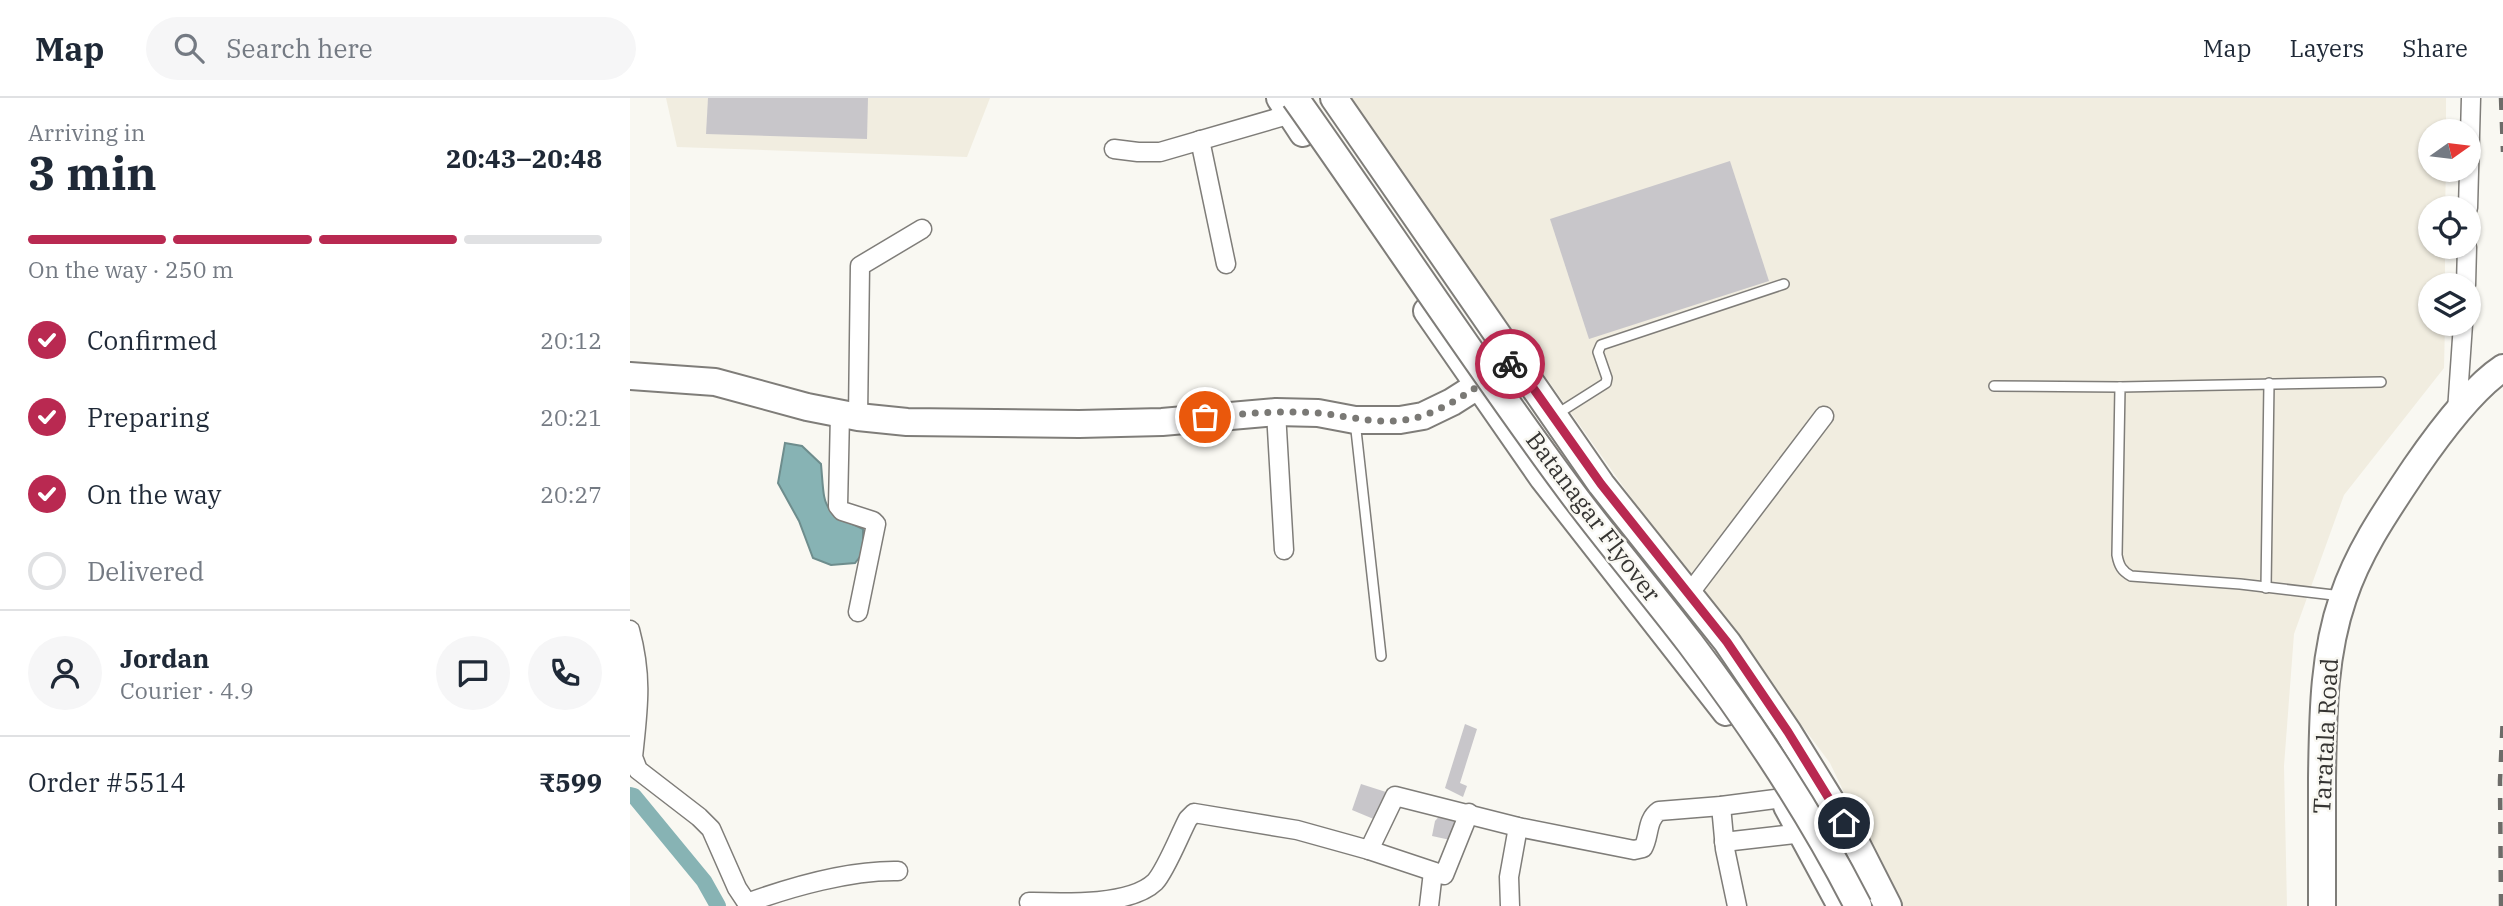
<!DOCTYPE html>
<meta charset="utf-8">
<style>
:root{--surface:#fff;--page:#f6f6f7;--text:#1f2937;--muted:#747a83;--line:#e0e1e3;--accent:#b92951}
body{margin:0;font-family:"IBM Plex Serif",serif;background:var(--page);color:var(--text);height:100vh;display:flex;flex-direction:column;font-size:26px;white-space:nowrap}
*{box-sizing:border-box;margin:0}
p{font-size:23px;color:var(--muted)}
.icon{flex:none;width:38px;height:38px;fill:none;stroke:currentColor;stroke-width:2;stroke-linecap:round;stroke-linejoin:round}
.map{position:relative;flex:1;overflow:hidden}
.drawer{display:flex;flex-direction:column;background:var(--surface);width:630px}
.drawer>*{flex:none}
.needle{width:46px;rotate:76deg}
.fabs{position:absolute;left:1788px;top:21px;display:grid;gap:14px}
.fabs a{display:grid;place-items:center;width:63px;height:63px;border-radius:50%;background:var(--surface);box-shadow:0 2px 5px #0004;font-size:35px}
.pin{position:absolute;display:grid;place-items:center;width:60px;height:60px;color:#fff;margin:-30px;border:4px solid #fff;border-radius:50%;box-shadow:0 2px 7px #0007}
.courier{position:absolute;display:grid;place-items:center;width:70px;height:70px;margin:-35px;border:5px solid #b92951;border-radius:50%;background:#fff;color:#222;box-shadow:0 2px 9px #0007}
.headline em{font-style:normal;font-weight:700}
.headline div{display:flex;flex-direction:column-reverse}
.headline{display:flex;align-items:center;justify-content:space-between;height:119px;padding:0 28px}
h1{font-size:46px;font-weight:700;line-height:52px}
.bar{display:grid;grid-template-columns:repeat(4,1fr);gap:10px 7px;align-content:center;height:84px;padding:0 28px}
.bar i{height:9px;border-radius:5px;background:var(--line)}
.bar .active{background:var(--accent)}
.bar p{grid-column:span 4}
.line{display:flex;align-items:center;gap:18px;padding:0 28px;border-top:2px solid var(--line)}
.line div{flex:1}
.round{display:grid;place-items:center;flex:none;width:74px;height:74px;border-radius:37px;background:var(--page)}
ol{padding:0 28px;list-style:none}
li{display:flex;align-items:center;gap:21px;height:77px}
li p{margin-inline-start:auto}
li .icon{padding:7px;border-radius:50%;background:var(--accent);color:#fff;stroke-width:4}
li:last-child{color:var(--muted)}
li i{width:38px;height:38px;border:4px solid var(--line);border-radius:50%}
header{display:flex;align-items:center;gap:42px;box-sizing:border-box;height:98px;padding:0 35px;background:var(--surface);border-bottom:2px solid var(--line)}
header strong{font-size:33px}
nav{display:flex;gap:38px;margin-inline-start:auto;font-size:24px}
.search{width:490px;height:63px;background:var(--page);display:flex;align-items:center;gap:18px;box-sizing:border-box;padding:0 24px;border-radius:38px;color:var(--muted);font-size:26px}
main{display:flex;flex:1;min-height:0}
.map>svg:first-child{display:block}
</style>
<header>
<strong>Map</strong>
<div class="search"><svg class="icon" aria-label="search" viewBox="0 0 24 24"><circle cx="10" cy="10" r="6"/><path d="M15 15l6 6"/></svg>Search here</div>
<nav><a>Map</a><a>Layers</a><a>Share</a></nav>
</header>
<main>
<section class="drawer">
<div class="headline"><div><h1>3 min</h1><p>Arriving in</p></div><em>20:43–20:48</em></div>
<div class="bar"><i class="active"></i><i class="active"></i><i class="active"></i><i></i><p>On the way · 250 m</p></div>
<ol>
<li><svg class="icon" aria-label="check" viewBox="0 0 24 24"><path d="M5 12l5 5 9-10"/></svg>Confirmed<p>20:12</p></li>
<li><svg class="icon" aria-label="check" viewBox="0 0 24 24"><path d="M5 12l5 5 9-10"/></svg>Preparing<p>20:21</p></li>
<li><svg class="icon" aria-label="check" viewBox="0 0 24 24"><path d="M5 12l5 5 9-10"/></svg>On the way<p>20:27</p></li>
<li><i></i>Delivered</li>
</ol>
<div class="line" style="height:126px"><a class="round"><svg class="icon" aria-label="person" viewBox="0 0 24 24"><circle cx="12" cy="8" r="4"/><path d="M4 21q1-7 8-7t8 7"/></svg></a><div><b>Jordan</b><p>Courier · 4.9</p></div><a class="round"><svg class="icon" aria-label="chat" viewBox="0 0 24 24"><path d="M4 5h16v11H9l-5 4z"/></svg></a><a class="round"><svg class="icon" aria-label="phone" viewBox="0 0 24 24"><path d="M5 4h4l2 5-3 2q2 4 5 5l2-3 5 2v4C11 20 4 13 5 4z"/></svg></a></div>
<div class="line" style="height:91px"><div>Order #5514</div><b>₹599</b></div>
</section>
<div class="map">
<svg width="1873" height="808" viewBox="0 0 1873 808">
<rect width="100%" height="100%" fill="#f9f8f2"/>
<g fill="#f1ede0">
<path d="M36,0H360L337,59L47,49Z"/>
<path d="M718,0H1816V33H1801V72H1816L1815,110H1801V149H1815V187H1801V226H1815L1814,270L1714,397L1664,536L1654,668L1657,808H1268L1200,665L1012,415Z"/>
</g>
<path fill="#87b3b4" stroke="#6e8d8d" stroke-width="2" d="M155,345L172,348L191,366C195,410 190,412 233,431V455L225,465L201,467L183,460L169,423L148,385Z"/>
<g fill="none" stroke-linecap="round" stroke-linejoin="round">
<path stroke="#87b3b4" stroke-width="16" d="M0,697L4,698L74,783L88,808"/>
</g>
<g fill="#c8c6ca">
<path d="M78,0H238L237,41L76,36Z"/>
<path d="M1100,63L1139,183L959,241L920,121Z"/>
<path d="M835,626L847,631L830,685L837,688L833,699L815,690Z"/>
<path d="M731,686L756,694L746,722L722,712Z"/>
<path d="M814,713L833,718L825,743L802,738L805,723Z"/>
</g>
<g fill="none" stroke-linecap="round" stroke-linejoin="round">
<g stroke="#7f7d79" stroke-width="12">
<g id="lane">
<path d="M1364,288L1490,289"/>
<path d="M927,316L976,285L977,280L968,254L971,247L1154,186"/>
<path d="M725,323L751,558"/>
<path d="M1636,490L1639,285"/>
<path d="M1712,498L1610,486L1501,478C1492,473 1489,468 1487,457L1490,289L1751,284"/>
</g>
</g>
<g stroke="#7f7d79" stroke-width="21">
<g id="street">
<path d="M570,42L596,166"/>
<path d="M484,51L508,54H530L661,16"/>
<path d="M1838,110L1841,0"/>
<path d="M1836,187L1837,149"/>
<path d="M1827,313L1833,226"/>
<path d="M646,314L654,452"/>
<path d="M210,316L208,408L212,413L243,423L246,426L228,514"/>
<path d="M228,319L230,168L292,131"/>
<path d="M1059,496L1194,318"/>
<path d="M0,532C13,580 8,611 3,659L8,672L69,719L81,731L107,790L119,808"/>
<path d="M1091,708L1095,751L1107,808"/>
<path d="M1094,744L1173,735"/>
<path d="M739,752L765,698L888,729L1004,752L1013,750C1020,738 1016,722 1029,713L1091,708L1153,700"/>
<path d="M399,804C433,805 500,808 525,784C536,772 550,736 558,721L564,715L667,732L739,752L814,777L839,715"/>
<path d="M117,805C161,789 221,772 268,773"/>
<path d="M799,808L803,774"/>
<path d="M880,808L879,779L888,729"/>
</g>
</g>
<g stroke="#7f7d79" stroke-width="30">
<g id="secondary">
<path d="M650,0L673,35"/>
<path d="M704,0L971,386L1097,544L1158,634L1202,705L1226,745L1258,808"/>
<path d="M797,213L913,380L1096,614"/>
<path d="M0,278L85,284L177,309L228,319L277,324L449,326L532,324L646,314L688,315L725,322H770L793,318L822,304L863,278"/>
<path d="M1157,708L1211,808"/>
<path d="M1692,808C1692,765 1692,723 1692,680C1693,619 1693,558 1713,500C1729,452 1757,412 1785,370C1807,338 1841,291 1873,270"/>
</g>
</g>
<use href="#lane" stroke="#fff" stroke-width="9"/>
<use href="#street" stroke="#fff" stroke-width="18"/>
<use href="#secondary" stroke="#fff" stroke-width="26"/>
<g stroke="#6d6c69" stroke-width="4.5" stroke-dasharray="12 12" stroke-linecap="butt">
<path d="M1871,0L1873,54"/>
<path d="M1871,808L1870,683L1873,617"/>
</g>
<g stroke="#7f7d79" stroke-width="30" stroke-linecap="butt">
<path id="secondary-bridge" d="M665,0C758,131 846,266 942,395C980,446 1021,494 1060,545C1122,627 1181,716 1228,808"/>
</g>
<use href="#secondary-bridge" stroke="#fff" stroke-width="26"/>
</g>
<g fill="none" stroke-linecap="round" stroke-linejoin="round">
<path stroke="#7a7975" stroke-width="7" stroke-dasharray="0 12.6" d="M575,319C612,316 649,312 687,315C723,318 755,330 792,318C824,307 852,285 880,266"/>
<path stroke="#b92951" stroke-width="9" d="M880,266L884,263L971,386L1097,544L1158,634L1214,725"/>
</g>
<g text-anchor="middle" stroke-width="5" stroke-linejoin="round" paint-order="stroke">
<g font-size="24" fill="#353432" stroke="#f9f8f2">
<text transform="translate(963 419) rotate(53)" y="8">Batanagar Flyover</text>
<text transform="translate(1696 638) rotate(-87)" y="8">Taratala Road</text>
</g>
</g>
</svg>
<div class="fabs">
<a><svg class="needle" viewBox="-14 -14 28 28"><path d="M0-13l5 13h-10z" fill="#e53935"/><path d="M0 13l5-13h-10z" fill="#747a83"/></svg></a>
<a><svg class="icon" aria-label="locate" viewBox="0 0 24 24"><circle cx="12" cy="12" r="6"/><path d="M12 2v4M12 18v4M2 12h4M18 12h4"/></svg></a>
<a><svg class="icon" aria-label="layers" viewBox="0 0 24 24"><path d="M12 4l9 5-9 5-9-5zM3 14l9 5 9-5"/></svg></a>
</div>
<div class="pin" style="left:575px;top:319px;background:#ea580c"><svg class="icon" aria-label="bag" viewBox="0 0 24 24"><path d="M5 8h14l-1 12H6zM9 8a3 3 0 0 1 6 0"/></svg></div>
<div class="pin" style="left:1214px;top:725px;background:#1f2937"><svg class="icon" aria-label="home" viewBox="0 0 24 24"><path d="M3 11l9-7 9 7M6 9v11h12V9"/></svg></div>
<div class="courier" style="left:880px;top:266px"><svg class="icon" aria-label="bike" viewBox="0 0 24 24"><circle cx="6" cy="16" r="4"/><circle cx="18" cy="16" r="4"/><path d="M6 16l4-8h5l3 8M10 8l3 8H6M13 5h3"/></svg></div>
</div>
</main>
